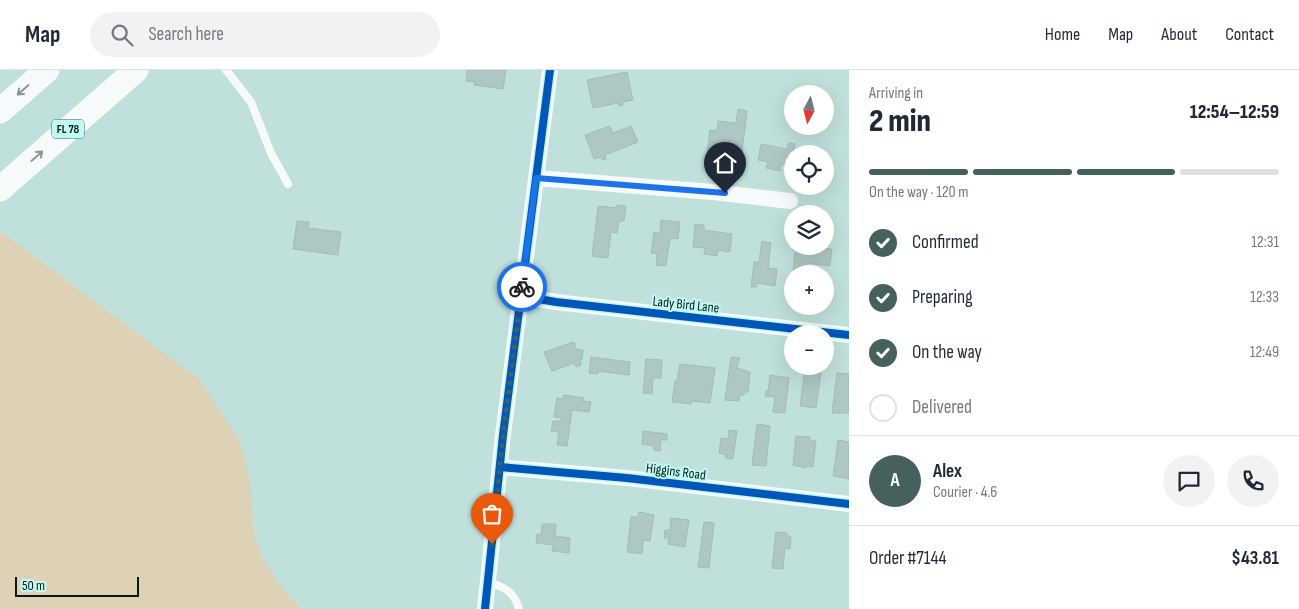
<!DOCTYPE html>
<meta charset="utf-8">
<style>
:root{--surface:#fff;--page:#f2f2f3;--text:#1f2937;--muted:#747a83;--line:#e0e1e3;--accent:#46605d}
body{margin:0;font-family:"Sofia Sans Condensed",sans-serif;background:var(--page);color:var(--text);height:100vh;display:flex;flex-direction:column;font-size:19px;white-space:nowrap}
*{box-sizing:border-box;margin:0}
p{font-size:16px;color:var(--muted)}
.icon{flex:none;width:28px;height:28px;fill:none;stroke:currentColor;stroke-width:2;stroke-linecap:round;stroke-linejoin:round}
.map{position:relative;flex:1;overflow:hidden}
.drawer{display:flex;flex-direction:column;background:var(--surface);width:450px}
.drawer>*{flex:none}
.needle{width:32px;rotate:187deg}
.controls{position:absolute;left:784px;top:15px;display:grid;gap:10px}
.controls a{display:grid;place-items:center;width:50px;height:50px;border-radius:50%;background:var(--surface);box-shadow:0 5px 20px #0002;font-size:25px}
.scale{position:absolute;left:15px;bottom:12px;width:124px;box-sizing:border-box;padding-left:5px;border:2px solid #051b19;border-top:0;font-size:14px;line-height:18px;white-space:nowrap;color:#051b19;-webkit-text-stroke:4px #c0faf3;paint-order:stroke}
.pin{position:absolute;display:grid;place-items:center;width:42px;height:42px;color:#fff;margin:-51px -21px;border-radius:50% 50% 50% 0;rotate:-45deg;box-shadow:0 0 5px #0007}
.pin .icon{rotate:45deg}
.courier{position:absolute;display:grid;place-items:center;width:50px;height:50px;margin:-25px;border:4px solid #1a73e8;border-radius:50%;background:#fff;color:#222;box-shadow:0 1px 6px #0007}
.head em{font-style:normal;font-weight:800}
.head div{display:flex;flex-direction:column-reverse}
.head{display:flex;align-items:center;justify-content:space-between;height:85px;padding:0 20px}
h1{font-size:32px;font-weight:800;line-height:38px}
.bar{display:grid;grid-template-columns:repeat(4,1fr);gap:8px 5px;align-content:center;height:60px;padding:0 20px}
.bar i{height:6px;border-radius:4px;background:var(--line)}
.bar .selected{background:var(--accent)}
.bar p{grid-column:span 4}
.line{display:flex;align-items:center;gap:12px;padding:0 20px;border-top:1px solid var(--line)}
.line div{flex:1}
.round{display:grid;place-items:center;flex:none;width:52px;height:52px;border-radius:26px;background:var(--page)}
ol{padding:0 20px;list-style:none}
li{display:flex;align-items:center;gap:15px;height:55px}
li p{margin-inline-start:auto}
li .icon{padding:5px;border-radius:50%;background:var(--accent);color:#fff;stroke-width:4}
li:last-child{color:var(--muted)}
li i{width:28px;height:28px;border:2px solid var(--line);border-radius:50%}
header{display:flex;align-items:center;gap:30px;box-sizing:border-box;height:70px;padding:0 25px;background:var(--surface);border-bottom:1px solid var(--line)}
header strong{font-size:24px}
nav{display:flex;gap:28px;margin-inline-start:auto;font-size:18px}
.search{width:350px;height:45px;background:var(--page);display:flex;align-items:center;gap:12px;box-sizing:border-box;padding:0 18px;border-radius:28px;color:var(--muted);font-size:19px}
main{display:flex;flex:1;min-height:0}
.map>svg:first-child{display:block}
</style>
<header>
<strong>Map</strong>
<div class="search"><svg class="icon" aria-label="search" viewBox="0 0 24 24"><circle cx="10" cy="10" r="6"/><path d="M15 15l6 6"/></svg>Search here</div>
<nav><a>Home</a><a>Map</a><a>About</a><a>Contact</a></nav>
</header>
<main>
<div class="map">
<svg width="849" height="539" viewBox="0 0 849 539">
<rect width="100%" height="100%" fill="#c0e0dc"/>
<path fill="#ded2b6" d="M0,161L199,309L240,371L250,411L254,465L266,495L290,528L302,539H0Z"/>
<g fill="#aec7c4" stroke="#a2bcb9">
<path d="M467,0H506L503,19L474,15L475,12L466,11Z"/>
<path d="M627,2L633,30L622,32L623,35L619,36L618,33L593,38L587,10Z"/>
<path d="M738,39L747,41L741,90L707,86L710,60L717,61L718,51L736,53Z"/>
<path d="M610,56L613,63L631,56L638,72L605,85L606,89L602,90L601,87L594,89L585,65Z"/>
<path d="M789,73L795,74L791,96L781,94L780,101L766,98L768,92L758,90L761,74L787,79Z"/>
<path d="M617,135L626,136L624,151H619L617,163L611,162L608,188L592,186L598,136L617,138Z"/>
<path d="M661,150L680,152L678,169L670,168L666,196L656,195L657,184L651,183L654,162L660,163Z"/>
<path d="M297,151L309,152L308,158L341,162L338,185L293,179Z"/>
<path d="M695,154L704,155V160L732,164L730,182L718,180L717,186L704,184L705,178L693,177Z"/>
<path d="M762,171L771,173L768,198L777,199L775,216L757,213L756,217H751L754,192H759Z"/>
<path d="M793,176L832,179L830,196L807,193L806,199L802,198L801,204L793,203L795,180H793Z"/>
<path d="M574,272L576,279L583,280L582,289L580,290L581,295L576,297L574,293L552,301L544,282Z"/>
<path d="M591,287L630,292L629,305L598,301V304L589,303Z"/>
<path d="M731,287L740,288L737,298L750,302L748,322H744V325H740L739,331L725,330Z"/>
<path d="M646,289L662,290L661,308H653L652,324L643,323Z"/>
<path d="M680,294L715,298L710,333L692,331L691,334L672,332L675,311H677Z"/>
<path d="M805,296L812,297V302L821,303L816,338L800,336Z"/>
<path d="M837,303L849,304V343H832Z"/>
<path d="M770,305L789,308L785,343L773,342L775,327L765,326L766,321H768Z"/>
<path d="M564,325L584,328L583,331L591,332L589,342L572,340L567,376L557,375L559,362L551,361L553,351H560L561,348L554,347L557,328L563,329Z"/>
<path d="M757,354L770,356L766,396L752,395Z"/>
<path d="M729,360L737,361L733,389L725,388L726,385L719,383L721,368L728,369Z"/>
<path d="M643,361L667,364V370H661L660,381L654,380V376L642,374Z"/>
<path d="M796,366L810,367L809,370L816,371L813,397L806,396V398L793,395Z"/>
<path d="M838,370L849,372V409L833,406Z"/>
<path d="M639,442L654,445L650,471L643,470L642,484L627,482L631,447H638Z"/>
<path d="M671,448L689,450L685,477L668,474L669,468H664L665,460H670Z"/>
<path d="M704,452L714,453L709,498L698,497Z"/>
<path d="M542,454H556L555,466L570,468L569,483L552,481L553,475L536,473L537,464L541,465Z"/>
<path d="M776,462L787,463L786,465L791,467L790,479L785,478L783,499L772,498Z"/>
</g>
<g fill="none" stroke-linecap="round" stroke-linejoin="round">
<g stroke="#f6fafa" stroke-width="8">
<path d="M226,0L251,32L271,83L288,114"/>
<path d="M488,512C504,517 514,521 519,539"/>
</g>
<g stroke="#f6fafa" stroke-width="16">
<path d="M536,108L713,122L790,131"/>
<path d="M521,226L556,232L849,265"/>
<path d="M500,397L627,408L849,434"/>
<path d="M485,539L503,365L550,0"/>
</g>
<g stroke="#f6fafa" stroke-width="25">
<path d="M0,41L47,0"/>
<path d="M0,119L136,0"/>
</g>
<g stroke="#c0faf3" stroke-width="11">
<g id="cycleway">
<path d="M521,226L556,232L849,265"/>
<path d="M500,397L627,408L849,434"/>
<path d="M485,539L503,365L550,0"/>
</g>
</g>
<use href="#cycleway" stroke="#0057b8" stroke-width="8"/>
</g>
<defs><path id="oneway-shaft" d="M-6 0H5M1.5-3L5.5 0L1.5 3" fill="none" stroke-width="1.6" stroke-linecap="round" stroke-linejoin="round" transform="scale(1.25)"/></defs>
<g stroke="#8a9695">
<use href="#oneway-shaft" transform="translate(23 20) rotate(139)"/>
<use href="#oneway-shaft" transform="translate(37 86) rotate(-41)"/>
</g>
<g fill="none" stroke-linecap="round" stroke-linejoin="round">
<path stroke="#46605d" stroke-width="5" stroke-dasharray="0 9" d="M492,474L503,366L522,217"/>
<path stroke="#1a73e8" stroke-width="6" d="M522,217L536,108L725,123"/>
</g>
<g text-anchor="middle" stroke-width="4" stroke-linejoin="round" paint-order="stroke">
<rect fill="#c0faf3" stroke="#3d5e5a" stroke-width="1" x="52" y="49.5" width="32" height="19" rx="4"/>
<g font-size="12" font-weight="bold" fill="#051b19">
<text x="68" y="63">FL 78</text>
</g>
<g font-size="14" fill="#051b19" stroke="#c0faf3">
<text transform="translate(686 234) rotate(6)" y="5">Lady Bird Lane</text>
<text transform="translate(676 401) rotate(7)" y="5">Higgins Road</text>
</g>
</g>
</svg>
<div class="controls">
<a><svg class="needle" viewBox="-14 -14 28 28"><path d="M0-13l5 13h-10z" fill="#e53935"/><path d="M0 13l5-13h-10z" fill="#747a83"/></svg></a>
<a><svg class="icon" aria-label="locate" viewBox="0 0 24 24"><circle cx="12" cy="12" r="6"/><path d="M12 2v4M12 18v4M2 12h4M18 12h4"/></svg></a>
<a><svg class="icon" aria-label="layers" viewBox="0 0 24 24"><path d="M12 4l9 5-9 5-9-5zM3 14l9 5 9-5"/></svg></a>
<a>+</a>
<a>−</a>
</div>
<div class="scale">50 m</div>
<div class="pin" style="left:492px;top:474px;background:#ea580c"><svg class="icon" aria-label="bag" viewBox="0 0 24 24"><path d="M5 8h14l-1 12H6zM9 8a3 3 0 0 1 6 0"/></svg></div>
<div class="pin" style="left:725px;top:123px;background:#1f2937"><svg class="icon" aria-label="home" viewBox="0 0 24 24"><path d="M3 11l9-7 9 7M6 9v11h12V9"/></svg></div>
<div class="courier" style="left:522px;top:217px"><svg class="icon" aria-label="bike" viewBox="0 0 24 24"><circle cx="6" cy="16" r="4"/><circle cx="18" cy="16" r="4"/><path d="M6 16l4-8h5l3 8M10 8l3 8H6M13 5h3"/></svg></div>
</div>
<section class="drawer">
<div class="head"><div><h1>2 min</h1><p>Arriving in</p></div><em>12:54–12:59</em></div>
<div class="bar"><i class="selected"></i><i class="selected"></i><i class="selected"></i><i></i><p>On the way · 120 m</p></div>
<ol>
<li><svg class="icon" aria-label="check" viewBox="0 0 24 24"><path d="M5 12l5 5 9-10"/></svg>Confirmed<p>12:31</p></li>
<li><svg class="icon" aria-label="check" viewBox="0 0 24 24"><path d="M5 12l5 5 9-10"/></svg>Preparing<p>12:33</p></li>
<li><svg class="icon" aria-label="check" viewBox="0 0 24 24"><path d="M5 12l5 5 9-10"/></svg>On the way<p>12:49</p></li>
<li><i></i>Delivered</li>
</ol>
<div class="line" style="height:90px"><b class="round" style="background:var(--accent);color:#fff">A</b><div><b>Alex</b><p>Courier · 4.6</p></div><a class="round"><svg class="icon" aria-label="chat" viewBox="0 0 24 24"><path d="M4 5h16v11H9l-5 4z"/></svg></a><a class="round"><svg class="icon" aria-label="phone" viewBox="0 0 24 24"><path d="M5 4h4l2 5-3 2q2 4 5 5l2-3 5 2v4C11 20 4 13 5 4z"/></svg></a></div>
<div class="line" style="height:65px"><div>Order #7144</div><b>$43.81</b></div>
</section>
</main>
